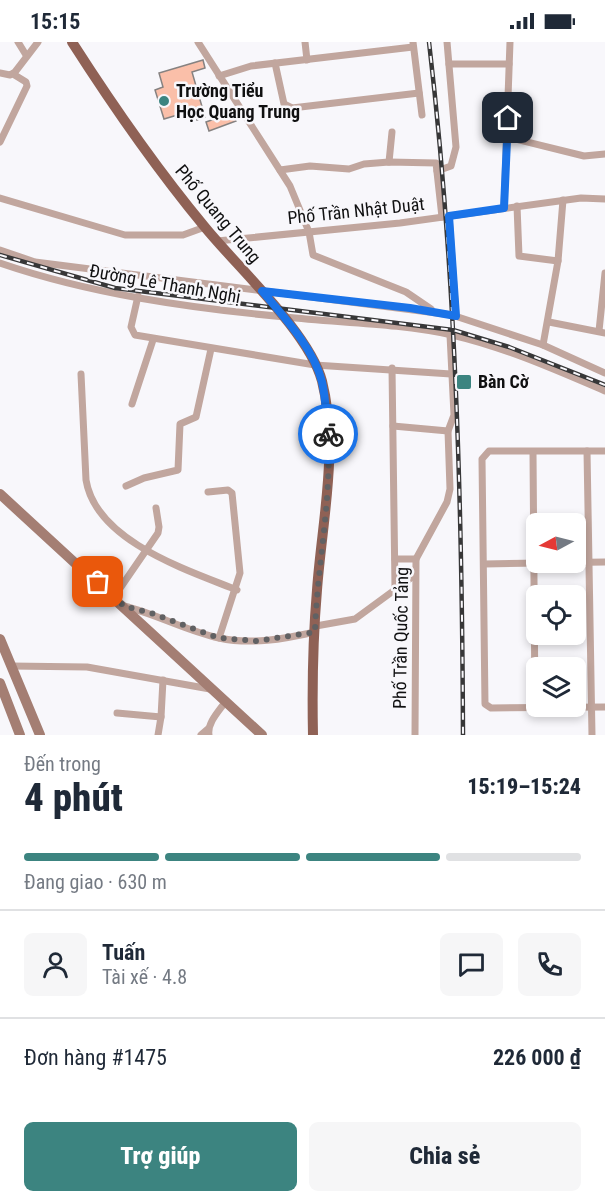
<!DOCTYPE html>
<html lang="vi">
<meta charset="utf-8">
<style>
:root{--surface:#fff;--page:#f6f6f7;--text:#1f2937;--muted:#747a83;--line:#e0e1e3;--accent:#3c8480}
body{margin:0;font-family:"Roboto Condensed",sans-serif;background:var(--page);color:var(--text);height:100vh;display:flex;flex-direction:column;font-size:22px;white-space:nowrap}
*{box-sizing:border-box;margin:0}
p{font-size:20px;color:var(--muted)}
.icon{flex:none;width:33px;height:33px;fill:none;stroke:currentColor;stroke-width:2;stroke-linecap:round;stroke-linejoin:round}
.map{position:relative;height:693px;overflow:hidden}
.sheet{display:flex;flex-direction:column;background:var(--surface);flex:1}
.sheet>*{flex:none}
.needle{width:39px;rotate:263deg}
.tools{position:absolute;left:526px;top:471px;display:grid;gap:12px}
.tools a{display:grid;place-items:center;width:60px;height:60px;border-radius:9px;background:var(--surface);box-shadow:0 3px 9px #0003;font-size:30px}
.pin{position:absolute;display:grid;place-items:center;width:51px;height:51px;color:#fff;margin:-26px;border-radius:12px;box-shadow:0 3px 9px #0006}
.courier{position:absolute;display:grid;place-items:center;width:60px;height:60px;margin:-30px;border:4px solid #1a73e8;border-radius:50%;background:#fff;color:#222;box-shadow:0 2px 8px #0007}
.headline em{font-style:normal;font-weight:800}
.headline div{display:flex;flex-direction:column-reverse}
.headline{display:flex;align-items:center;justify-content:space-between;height:102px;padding:0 24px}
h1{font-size:39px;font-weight:800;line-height:45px}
.bar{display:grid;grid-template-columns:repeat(4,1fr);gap:9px 6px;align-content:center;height:72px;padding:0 24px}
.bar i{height:8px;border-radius:4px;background:var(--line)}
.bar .selected{background:var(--accent)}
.bar p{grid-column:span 4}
.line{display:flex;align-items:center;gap:15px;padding:0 24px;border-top:2px solid var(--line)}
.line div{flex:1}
.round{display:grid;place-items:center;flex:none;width:63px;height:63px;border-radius:9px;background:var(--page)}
.action{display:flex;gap:12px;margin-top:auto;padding:12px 24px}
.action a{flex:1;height:69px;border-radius:9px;background:var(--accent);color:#fff;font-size:24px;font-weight:800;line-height:69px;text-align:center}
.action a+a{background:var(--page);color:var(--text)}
.status{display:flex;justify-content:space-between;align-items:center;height:42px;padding:0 30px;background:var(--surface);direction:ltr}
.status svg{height:16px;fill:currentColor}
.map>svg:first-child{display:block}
</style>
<div class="status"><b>15:15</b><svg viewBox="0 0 49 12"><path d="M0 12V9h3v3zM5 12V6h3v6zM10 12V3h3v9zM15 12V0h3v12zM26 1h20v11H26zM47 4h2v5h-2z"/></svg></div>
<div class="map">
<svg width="605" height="693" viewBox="0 0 605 693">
<rect width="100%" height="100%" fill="#f8f7fb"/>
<g fill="#fabfa9" stroke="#868281" stroke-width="1.5">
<path d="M203,18L205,26L192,30L205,75L197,78L194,68L164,77L155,48L163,45L159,31Z"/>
<path d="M234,70L236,79L209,89L206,80Z"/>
</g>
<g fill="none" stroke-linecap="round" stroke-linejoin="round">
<g stroke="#c1a69e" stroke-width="7">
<path d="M18,0L26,13"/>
<path d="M198,0L290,144L309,190L313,213L406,250L431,267"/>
<path d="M305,0L307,18"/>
<path d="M413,0L422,73"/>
<path d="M275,21L284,62L292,66L419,51"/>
<path d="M449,22H509"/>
<path d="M0,31L10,33L15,30L38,0"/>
<path d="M219,34L251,24L413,5"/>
<path d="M507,95L584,114L605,112"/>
<path d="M0,100L27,44L26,40L13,32"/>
<path d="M389,120L392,90"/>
<path d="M280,128L310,124L349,127L364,122L389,120L436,121L442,175"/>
<path d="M437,129L451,124L456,105L447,0"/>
<path d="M0,156L125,193H183L205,185"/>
<path d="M517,164L519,214L558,219"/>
<path d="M504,166L510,0"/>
<path d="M449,174L456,274"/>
<path d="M217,199L400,181L581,156L605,157"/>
<path d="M0,208L35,220L452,273L543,303L605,331"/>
<path d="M0,221C90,252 190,266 285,275C340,281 397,281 452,293C504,305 556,328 605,349"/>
<path d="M138,254L131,285L135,293L315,323L451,332"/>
<path d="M549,280L605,291"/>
<path d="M599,289L605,231"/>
<path d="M543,303L558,219L563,158"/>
<path d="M392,326L395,546"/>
<path d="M81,332L86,438C96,499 187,528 237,548"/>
<path d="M132,362L153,298"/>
<path d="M393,384L448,389"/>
<path d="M587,409L592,693"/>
<path d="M605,409H489L482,417L485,662L491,666L605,665"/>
<path d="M533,410L535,666"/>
<path d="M126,444L144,436L178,428L180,382L196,375L211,307"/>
<path d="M208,450L228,448L232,451L240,531L219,596"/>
<path d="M395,517H416"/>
<path d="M484,522L605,520"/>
<path d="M114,555L158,491L159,485L156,466"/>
<path d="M124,564C156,572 187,589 219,596C251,603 284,597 315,590"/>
<path d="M316,584L355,577L415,533"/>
<path d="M11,624L87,625L210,647"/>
<path d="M117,671L161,675L163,638"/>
<path d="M158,693L161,675"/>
<path d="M201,693L208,687"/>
<path d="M209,693C207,681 219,669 226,659"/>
<path d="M415,693L416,517L447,460L450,447L448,389L454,373L450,293"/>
</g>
<g stroke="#a47e73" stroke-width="10">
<path d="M0,452L262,693"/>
<path d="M0,597L40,693"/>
<path d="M0,641L20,693"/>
</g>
<path stroke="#8f6155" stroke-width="10" d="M72,0C113,64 156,126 204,184C237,225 309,290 322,339C339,407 322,479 317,548C313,595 312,645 313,693"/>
<g stroke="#373738" stroke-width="4.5">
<g id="rail">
<path d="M429,0C456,230 462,462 463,693"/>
<path d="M0,213L115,246L453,288L509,305L605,343"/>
</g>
</g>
<use href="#rail" stroke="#f8f7fb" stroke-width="2" stroke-dasharray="7" stroke-linecap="butt"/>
</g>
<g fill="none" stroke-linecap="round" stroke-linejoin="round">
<path stroke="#616163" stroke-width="6" stroke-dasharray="0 10.8" d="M98,540L124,564L151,571L219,596L257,599L315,590C317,524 332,458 328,392"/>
<path stroke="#1a73e8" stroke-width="8" d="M328,392C326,374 326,357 322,340C314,307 284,275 262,249L410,266L456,274L449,174L504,166L508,76"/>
</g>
<g fill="#3c8480" stroke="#f8f7fb" stroke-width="2">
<circle cx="164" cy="59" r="6"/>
<rect x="456" y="332" width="16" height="16" rx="3"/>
</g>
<g text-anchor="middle" stroke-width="5" stroke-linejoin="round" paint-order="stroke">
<g font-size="18" font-weight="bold" fill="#101011" stroke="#f8f7fb" text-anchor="start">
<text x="176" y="55">Trường Tiểu<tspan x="176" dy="21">Học Quang Trung</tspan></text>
<text x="478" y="346">Bàn Cờ</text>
</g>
<g font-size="18" fill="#101011" stroke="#f8f7fb">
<text transform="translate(356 169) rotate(-6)" y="6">Phố Trần Nhật Duật</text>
<text transform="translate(218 172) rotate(50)" y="6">Phố Quang Trung</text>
<text transform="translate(165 242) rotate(10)" y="6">Đường Lê Thanh Nghị</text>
<text transform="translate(401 596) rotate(-89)" y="6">Phố Trần Quốc Tảng</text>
</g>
</g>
</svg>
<div class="tools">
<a><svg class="needle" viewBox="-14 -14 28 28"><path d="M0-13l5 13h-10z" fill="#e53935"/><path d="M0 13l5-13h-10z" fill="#747a83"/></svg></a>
<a><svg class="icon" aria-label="locate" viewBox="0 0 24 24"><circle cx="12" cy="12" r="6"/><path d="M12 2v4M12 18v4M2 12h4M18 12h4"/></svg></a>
<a><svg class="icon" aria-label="layers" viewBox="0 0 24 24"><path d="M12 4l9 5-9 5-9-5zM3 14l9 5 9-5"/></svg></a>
</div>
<div class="pin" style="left:98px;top:540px;background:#ea580c"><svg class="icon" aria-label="bag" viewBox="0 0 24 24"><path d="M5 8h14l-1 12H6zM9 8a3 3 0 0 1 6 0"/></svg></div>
<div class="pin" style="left:508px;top:76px;background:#1f2937"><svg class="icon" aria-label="home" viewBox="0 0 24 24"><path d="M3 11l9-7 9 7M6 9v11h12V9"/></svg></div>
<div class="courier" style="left:328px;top:392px"><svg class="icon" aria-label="bike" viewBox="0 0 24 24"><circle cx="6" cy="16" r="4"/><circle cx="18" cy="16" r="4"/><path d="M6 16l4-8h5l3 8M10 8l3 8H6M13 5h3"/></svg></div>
</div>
<section class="sheet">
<div class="headline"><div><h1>4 phút</h1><p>Đến trong</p></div><em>15:19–15:24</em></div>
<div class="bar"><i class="selected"></i><i class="selected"></i><i class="selected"></i><i></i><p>Đang giao · 630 m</p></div>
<div class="line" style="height:108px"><a class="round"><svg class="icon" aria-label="person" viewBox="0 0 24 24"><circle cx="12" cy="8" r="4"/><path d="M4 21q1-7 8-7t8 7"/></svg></a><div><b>Tuấn</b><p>Tài xế · 4.8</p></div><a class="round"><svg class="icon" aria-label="chat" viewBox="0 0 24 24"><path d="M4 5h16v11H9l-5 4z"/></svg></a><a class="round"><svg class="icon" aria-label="phone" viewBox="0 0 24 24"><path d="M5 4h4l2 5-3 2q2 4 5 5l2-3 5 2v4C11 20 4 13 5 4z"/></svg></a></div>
<div class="line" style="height:78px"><div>Đơn hàng #1475</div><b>226 000 ₫</b></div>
<div class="action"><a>Trợ giúp</a><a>Chia sẻ</a></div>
</section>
